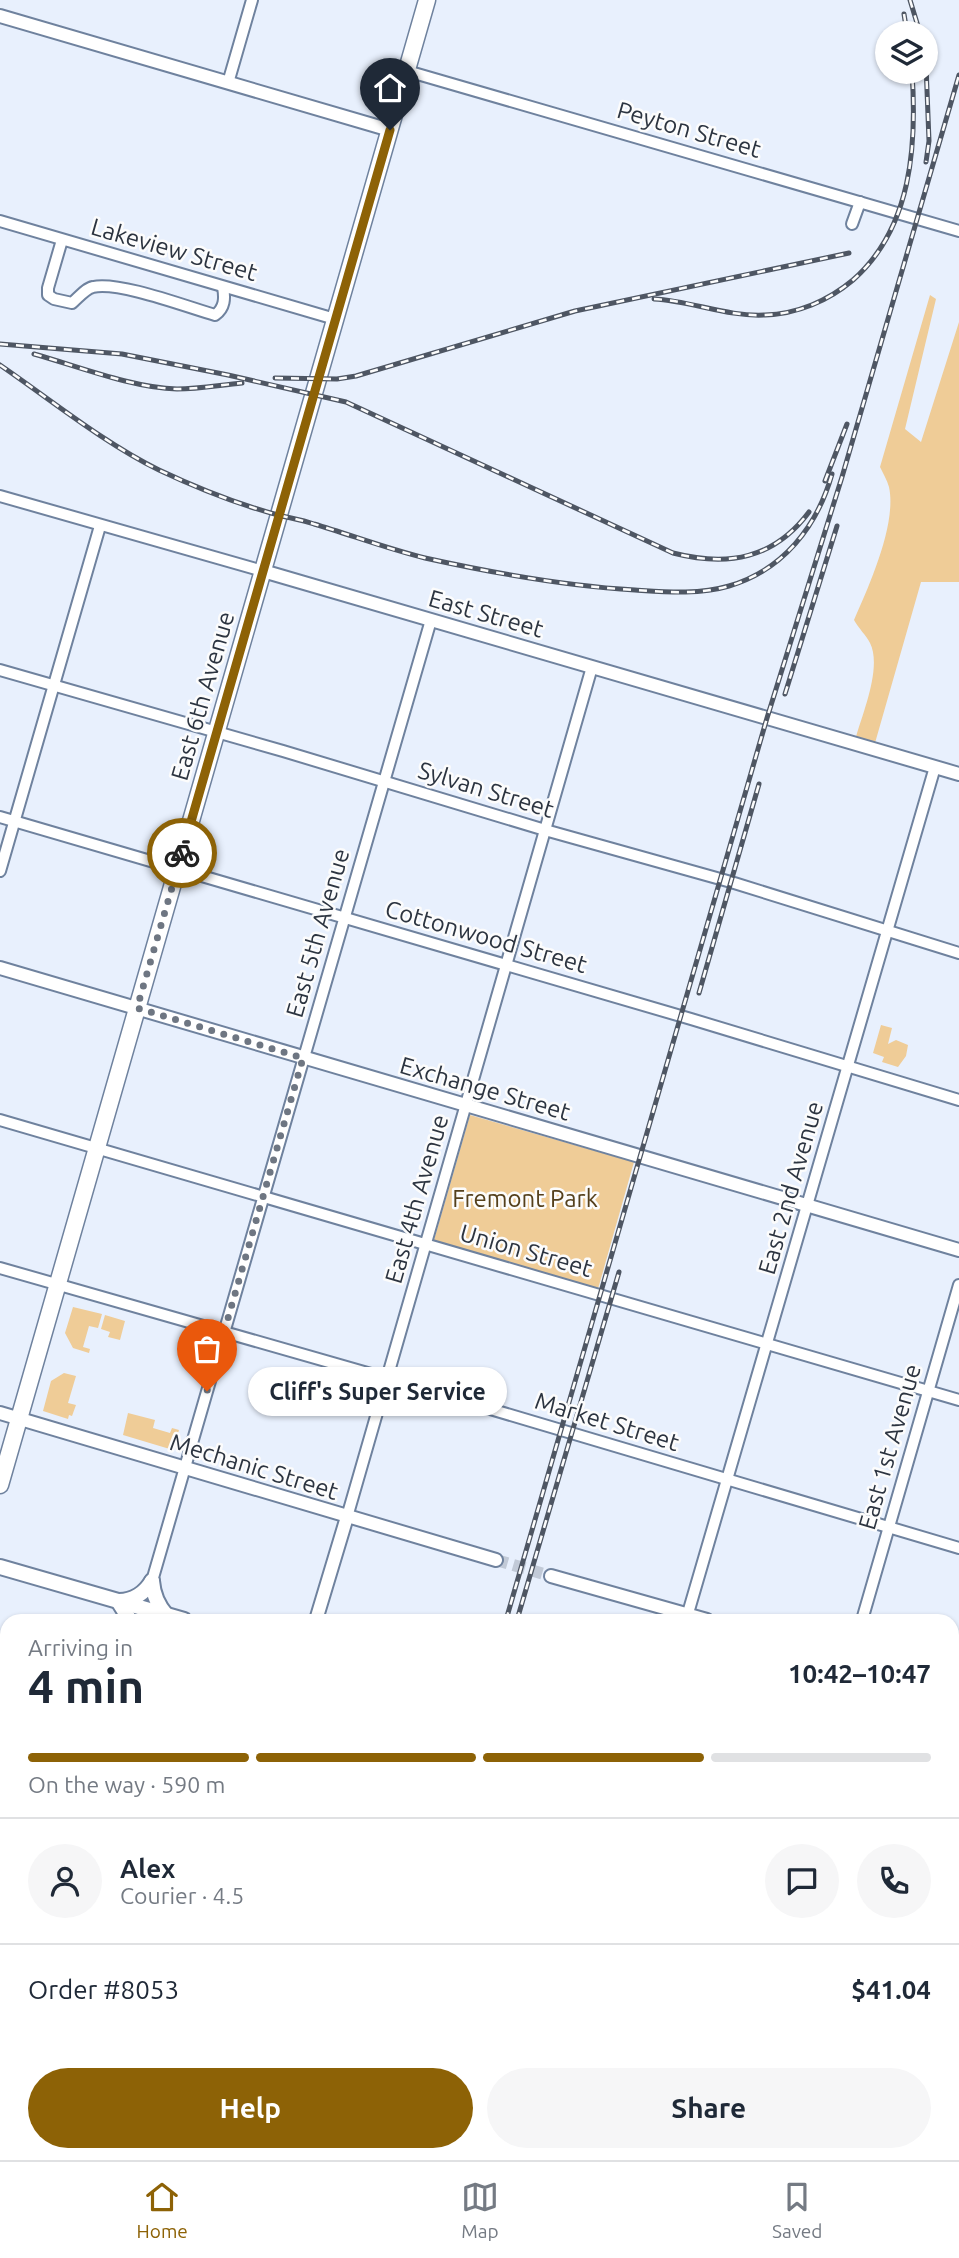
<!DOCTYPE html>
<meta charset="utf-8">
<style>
:root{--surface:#fff;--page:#f6f6f7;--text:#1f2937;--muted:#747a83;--line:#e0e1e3;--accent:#8d6206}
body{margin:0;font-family:Ubuntu,sans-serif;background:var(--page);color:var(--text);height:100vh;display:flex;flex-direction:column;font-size:26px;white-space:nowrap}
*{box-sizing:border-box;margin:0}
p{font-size:23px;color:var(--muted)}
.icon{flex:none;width:38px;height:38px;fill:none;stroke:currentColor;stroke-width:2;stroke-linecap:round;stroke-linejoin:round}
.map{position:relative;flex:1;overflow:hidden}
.drawer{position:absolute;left:0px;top:1614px;width:959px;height:548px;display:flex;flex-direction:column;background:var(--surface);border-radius:21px 21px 0 0;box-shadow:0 2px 5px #0004}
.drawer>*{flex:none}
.tools{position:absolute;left:875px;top:21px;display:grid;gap:14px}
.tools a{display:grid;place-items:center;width:63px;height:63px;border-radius:50%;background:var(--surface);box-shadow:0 2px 5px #0004;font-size:35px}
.pin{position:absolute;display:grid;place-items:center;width:60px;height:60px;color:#fff;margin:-72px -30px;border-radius:50% 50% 50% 0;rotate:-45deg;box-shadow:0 0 7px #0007}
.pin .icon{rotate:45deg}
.courier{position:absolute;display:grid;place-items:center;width:70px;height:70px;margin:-35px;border:5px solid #8d6206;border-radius:50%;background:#fff;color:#222;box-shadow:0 2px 9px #0007}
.bubble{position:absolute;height:49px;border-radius:24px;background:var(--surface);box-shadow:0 2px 5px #0004;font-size:23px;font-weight:600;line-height:49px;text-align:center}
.headline em{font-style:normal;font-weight:600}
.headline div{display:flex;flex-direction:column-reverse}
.headline{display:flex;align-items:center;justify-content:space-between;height:119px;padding:0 28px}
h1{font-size:46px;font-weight:600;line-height:52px}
.bar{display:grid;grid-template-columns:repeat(4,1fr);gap:10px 7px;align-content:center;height:84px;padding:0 28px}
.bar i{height:9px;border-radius:5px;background:var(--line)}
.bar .selected{background:var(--accent)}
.bar p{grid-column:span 4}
.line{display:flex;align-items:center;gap:18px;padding:0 28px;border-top:2px solid var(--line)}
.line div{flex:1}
.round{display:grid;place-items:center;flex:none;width:74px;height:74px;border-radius:37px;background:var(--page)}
.action{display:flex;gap:14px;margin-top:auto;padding:14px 28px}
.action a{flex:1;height:80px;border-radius:42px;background:var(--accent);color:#fff;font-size:28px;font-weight:600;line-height:80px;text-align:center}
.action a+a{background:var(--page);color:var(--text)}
.tabs{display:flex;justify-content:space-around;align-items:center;height:98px;border-top:2px solid var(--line);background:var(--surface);font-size:19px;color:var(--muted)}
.tabs a{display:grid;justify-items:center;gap:4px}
.tabs .selected{color:var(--accent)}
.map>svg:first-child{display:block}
</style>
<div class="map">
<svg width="959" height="2160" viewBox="0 0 959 2160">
<rect width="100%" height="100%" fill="#e8f0fd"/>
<g fill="#efcc97">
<path d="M930,295L936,299L905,429L921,442L959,322V582H921L875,743L856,737C863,712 882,667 870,643C866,635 859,629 854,620C869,586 897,524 889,487C887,480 883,473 880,467Z"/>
<path d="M881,1025L892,1028L888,1044L896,1040L908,1045L906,1056L898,1067L882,1062L884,1057L873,1053Z"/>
<path d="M470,1115L634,1162L598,1289L434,1240Z"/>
<path d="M73,1307L102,1314L98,1328L89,1326L83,1347L90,1349L89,1353L73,1348L65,1333Z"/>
<path d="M105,1315L125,1321L120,1340L108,1337L110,1332L101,1329Z"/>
<path d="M64,1373L76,1376L68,1403L76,1405L72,1416L69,1415L68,1419L43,1411L51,1381Z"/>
<path d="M128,1413L155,1420L153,1428L170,1433L172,1428L179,1430L173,1450L123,1435Z"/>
</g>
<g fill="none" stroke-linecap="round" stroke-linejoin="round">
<path stroke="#c2cad7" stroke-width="12" stroke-dasharray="12 6" stroke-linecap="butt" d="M496,1560L551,1576"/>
<g stroke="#6f829e" stroke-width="14">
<g id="minor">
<path d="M407,71L959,231"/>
<path d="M228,83L252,0"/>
<path d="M0,221L335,319"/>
<path d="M852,224L860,202"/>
<path d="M62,240L48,288V295L54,299L72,303C78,298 86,288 93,287C119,281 187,307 215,315C225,308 225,298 223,287"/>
<path d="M0,496L263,571"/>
<path d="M0,670L283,751L545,830L731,882L959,953"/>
<path d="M0,817L691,1019L959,1100"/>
<path d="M0,871L100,526"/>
<path d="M0,1120L959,1400"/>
<path d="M0,1268L399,1382L959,1548"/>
<path d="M347,1517L592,667"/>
<path d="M152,1581L431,620"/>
<path d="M686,1620L935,767"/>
<path d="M862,1620L959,1285"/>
<path d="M0,1863L7,1865"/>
<path d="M952,1995L959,1997"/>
<path d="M0,2012L7,2014"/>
<path d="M0,2098L7,2075"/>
<path d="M952,2141L959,2143"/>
<path d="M489,2154L509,2160"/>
<path d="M529,2160L530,2154"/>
<path d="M705,2160L706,2154"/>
</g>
</g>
<g stroke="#6f829e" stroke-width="16">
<g id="tertiary">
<path d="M0,16L390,130"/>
<path d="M263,571L959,774"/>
<path d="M0,968L959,1250"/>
<path d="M0,1413L496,1560"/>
<path d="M551,1576L707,1620"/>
<path d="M316,1620L347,1517"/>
<path d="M952,1692L959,1694"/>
<path d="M0,1717L7,1719"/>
<path d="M158,2160L160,2154"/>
</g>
</g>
<g stroke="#6f829e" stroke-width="18">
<g id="secondary">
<path d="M0,1567L184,1620"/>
<path d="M152,1581C153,1594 158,1606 167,1616H165"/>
<path d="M118,1601L130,1620"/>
<path d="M119,1601C133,1601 145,1593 152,1581"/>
<path d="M952,1845L959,1847"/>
<path d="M952,1918L959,1895"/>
<path d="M881,2160L883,2154"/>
</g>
</g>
<g stroke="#6f829e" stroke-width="19">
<path id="primary" d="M0,1485L427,0"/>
</g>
<use href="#minor" stroke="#fff" stroke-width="10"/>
<use href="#tertiary" stroke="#fff" stroke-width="12"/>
<use href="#secondary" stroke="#fff" stroke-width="14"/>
<use href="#primary" stroke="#fff" stroke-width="16"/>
<g stroke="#4e5663" stroke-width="5">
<g id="rail">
<path d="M910,0L920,33"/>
<path d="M904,14L907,33"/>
<path d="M926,65L929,141L926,162"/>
<path d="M654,299C692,301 727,317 765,315C797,314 828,301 853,280C912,228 917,145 912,72"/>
<path d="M0,344L122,354L228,375L346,402L673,553C728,567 774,559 809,512"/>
<path d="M34,354C77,366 133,388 177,389C199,389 220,385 242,383"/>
<path d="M0,365C51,400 104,443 159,470C197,488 237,504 278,515C290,518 302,520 314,524C351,535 388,549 425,558C493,573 565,586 635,590C666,592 698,595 729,586C783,570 817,527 832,474"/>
<path d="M275,378L337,379L356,376L575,311L849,253"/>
<path d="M825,481L847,424"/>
<path d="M785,694L837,526"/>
<path d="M699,993L759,784"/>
<path d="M506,1620L767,718L842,477L959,75"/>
<path d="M517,1620L619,1272"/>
<path d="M350,2160L352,2154"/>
<path d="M362,2160L364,2154"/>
</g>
</g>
<use href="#rail" stroke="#fcfcfc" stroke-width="2.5" stroke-dasharray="8" stroke-linecap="butt"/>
</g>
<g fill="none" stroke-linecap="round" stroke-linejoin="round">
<path stroke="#6e7682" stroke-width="7" stroke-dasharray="0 12.6" d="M182,853L137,1008L303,1058L207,1391"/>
<path stroke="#8d6206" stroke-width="9" d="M182,853L390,130"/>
</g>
<g text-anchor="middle" stroke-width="5" stroke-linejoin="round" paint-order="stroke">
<g font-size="24" fill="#2c3440" stroke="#fcfcfc">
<text transform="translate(689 130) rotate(16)" y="8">Peyton Street</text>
<text transform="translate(174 250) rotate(16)" y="8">Lakeview Street</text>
<text transform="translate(486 614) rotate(16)" y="8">East Street</text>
<text transform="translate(203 696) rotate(-74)" y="8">East 6th Avenue</text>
<text transform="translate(486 790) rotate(17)" y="8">Sylvan Street</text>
<text transform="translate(318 933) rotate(-74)" y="8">East 5th Avenue</text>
<text transform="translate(486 937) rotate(16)" y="8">Cottonwood Street</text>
<text transform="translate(485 1089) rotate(16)" y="8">Exchange Street</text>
<text transform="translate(791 1188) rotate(-74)" y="8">East 2nd Avenue</text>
<text transform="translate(417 1199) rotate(-74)" y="8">East 4th Avenue</text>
<text transform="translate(526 1251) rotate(16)" y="8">Union Street</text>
<text transform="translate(607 1422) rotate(17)" y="8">Market Street</text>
<text transform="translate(890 1447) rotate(-74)" y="8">East 1st Avenue</text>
<text transform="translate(254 1467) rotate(17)" y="8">Mechanic Street</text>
</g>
<g font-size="24" fill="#55401c" stroke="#fcfcfc">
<text x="525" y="1207">Fremont Park</text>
</g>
</g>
</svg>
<div class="tools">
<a><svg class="icon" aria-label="layers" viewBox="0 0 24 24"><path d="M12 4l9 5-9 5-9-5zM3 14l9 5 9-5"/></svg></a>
</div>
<div class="pin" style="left:207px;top:1391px;background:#ea580c"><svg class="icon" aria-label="bag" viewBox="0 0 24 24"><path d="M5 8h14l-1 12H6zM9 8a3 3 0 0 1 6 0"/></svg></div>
<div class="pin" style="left:390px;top:130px;background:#1f2937"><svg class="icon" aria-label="home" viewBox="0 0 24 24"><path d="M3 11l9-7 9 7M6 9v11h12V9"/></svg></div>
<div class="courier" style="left:182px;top:853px"><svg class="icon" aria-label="bike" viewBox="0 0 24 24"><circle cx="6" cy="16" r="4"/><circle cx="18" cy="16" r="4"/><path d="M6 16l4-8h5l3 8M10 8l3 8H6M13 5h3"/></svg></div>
<div class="bubble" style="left:248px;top:1367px;width:259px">Cliff's Super Service</div>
<section class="drawer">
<div class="headline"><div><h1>4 min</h1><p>Arriving in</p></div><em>10:42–10:47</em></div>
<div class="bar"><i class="selected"></i><i class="selected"></i><i class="selected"></i><i></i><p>On the way · 590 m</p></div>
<div class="line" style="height:126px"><a class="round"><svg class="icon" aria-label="person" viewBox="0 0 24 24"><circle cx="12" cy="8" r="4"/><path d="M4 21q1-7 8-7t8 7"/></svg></a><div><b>Alex</b><p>Courier · 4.5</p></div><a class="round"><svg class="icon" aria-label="chat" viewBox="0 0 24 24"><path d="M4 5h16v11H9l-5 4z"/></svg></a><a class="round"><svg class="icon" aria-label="phone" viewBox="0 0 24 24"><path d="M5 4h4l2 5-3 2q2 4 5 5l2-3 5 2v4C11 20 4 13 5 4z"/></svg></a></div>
<div class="line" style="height:91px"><div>Order #8053</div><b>$41.04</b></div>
<div class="action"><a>Help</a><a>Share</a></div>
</section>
</div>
<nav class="tabs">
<a class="selected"><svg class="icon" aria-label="home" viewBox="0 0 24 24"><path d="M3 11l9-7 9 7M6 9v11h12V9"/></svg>Home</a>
<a><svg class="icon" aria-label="map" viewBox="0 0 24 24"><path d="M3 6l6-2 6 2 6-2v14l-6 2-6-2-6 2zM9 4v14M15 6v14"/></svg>Map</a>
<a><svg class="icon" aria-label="saved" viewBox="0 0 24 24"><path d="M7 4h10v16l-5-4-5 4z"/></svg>Saved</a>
</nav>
